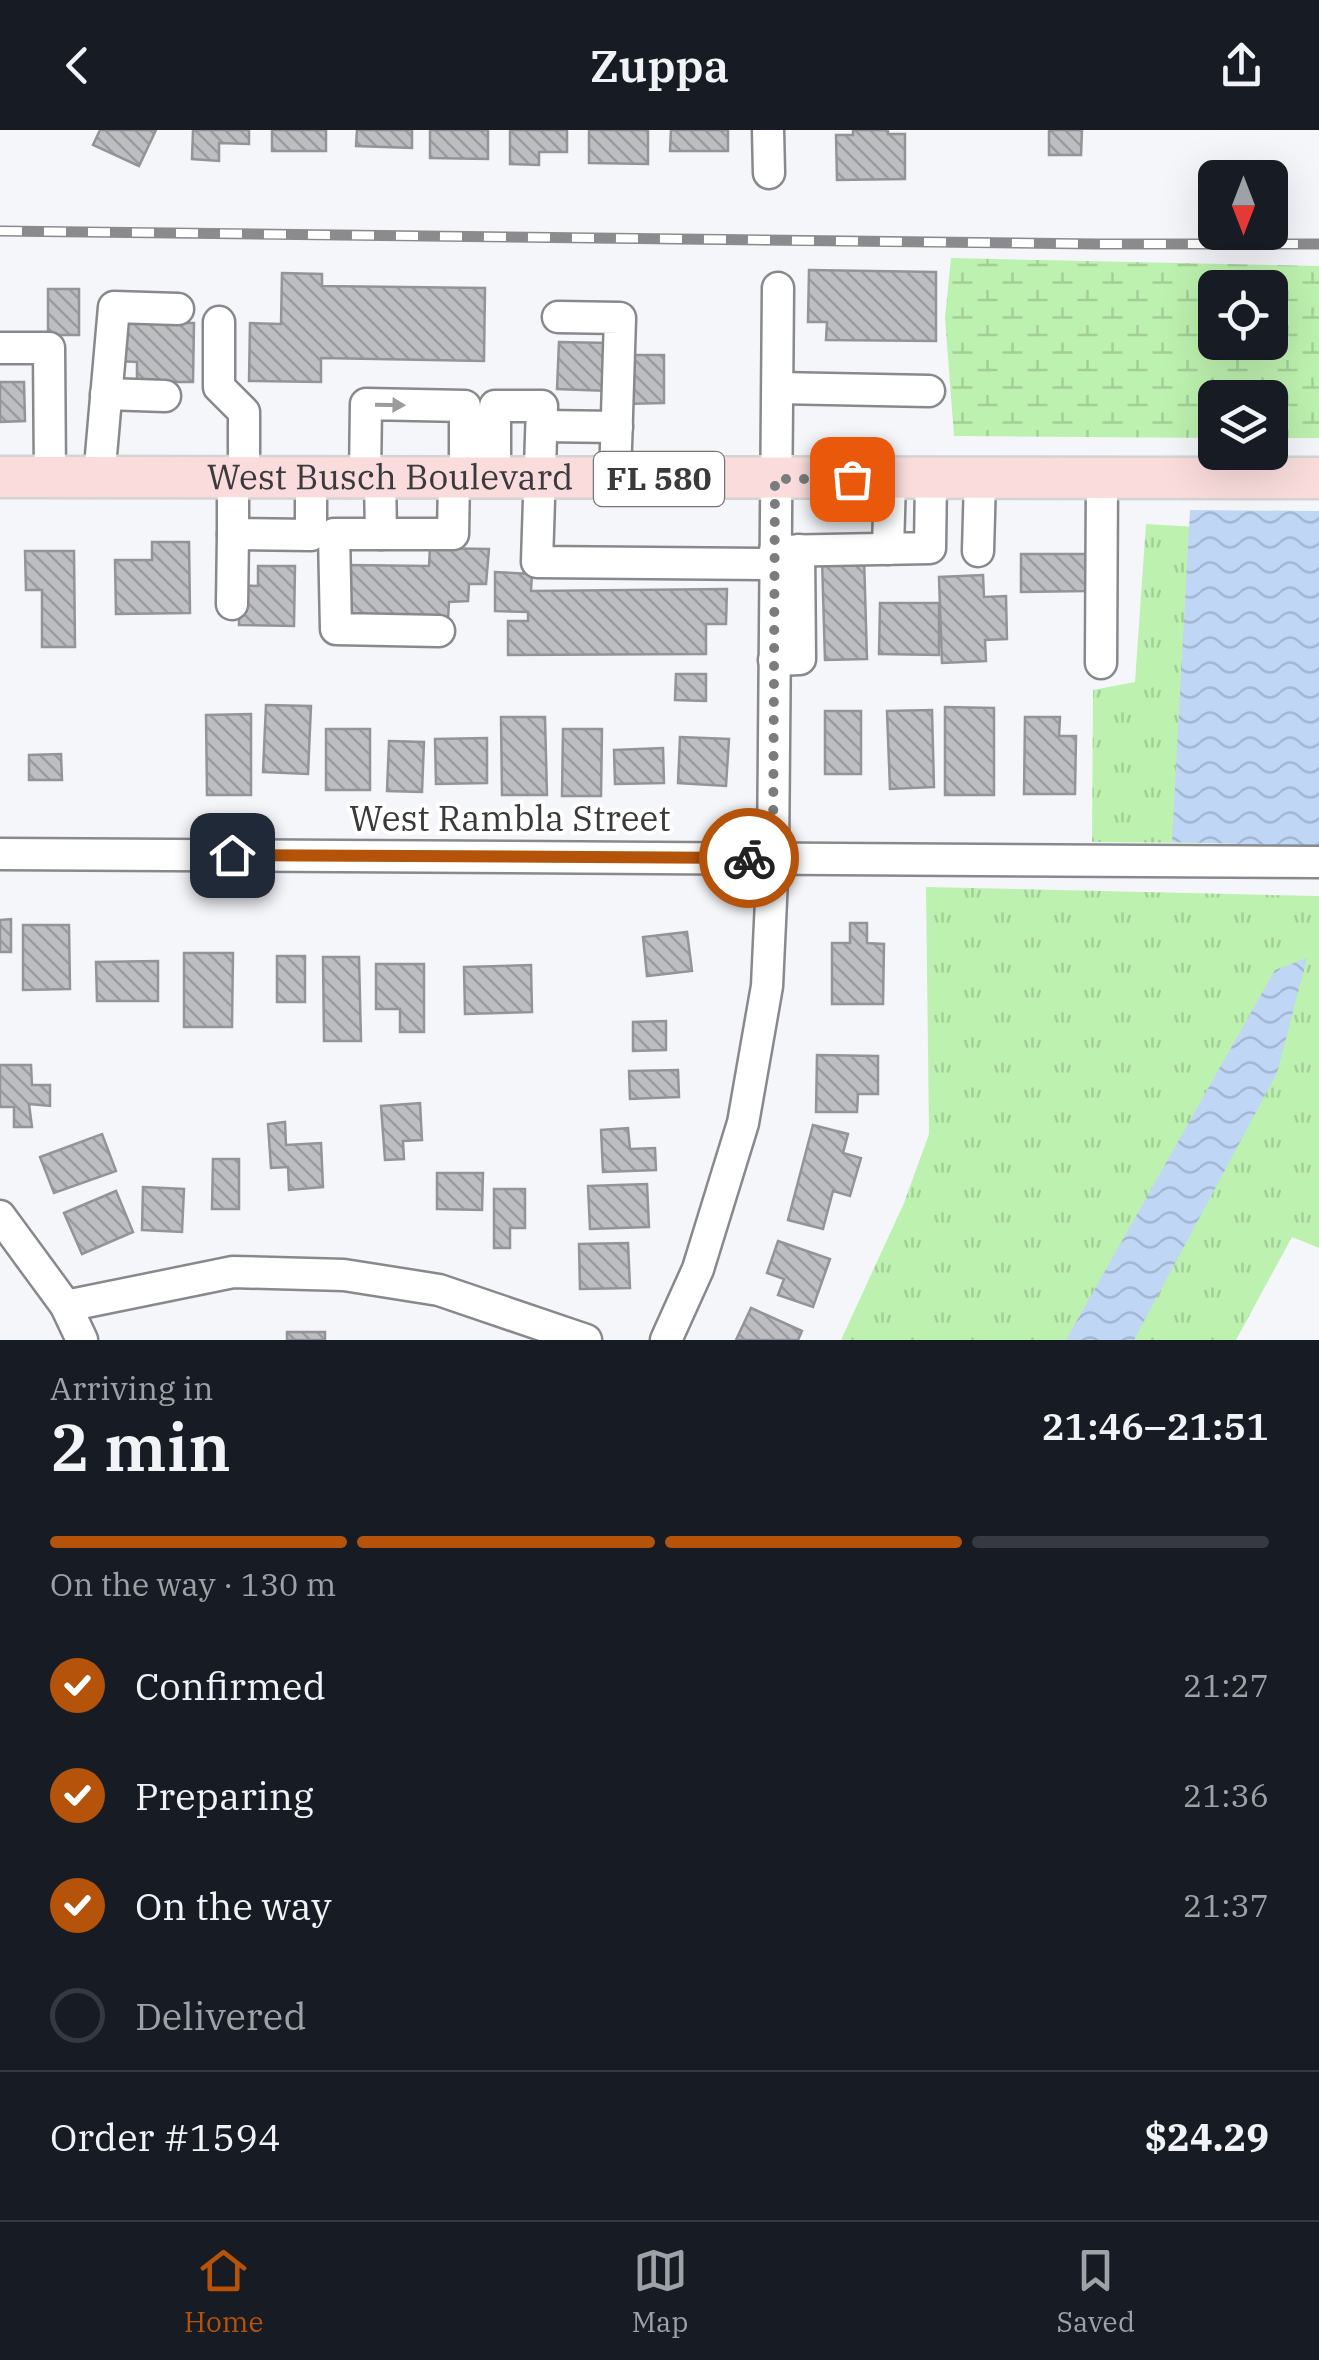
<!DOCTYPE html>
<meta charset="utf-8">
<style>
:root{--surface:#171b24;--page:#20242c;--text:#f1f3f6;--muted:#9ea1a6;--line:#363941;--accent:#b45309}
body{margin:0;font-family:"IBM Plex Serif",serif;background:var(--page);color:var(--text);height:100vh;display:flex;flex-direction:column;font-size:38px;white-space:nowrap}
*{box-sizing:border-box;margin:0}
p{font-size:32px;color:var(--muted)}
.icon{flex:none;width:55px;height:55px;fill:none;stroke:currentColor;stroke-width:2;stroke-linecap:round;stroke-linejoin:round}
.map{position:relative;height:1210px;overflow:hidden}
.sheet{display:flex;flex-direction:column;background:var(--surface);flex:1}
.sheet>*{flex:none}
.needle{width:65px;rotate:180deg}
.tools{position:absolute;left:1198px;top:30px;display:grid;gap:20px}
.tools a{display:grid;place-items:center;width:90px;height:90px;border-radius:15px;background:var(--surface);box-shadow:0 10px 40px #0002;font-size:50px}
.pin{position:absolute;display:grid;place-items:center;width:85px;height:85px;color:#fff;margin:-42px;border-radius:20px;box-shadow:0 5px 15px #0006}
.courier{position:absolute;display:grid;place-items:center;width:100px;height:100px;margin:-50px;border:8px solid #b45309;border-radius:50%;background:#fff;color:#222;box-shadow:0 2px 12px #0007}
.overview em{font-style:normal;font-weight:600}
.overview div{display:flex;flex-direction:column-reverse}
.overview{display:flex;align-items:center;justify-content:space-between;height:170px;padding:0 50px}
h1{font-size:65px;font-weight:600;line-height:75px}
.bar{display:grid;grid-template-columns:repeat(4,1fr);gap:15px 10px;align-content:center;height:120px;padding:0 50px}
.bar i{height:12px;border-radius:8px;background:var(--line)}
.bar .current{background:var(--accent)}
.bar p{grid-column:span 4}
.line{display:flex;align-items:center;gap:25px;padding:0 50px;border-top:2px solid var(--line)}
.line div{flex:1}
ol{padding:0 50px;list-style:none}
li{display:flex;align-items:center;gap:30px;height:110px}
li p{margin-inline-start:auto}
li .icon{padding:10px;border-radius:50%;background:var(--accent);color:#fff;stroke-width:4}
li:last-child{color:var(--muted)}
li i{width:55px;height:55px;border:5px solid var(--line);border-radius:50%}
header{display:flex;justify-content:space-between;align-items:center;height:130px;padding:0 50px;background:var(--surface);font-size:45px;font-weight:600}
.dock{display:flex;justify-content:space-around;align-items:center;height:140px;border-top:2px solid var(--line);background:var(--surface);font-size:28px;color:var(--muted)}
.dock a{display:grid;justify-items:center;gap:5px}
.dock .current{color:var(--accent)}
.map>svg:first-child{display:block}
</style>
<header><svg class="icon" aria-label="back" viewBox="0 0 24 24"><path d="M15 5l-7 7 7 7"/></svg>Zuppa<svg class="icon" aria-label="share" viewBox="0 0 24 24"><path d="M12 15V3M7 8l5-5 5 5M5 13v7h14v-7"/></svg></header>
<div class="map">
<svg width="1319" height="1210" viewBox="0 0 1319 1210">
<defs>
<pattern id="wetland-marsh" width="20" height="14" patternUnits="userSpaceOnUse" patternTransform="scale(2.5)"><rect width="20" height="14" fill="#bdf1af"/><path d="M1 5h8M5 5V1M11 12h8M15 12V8" fill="none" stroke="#a3cf97"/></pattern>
<pattern id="park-tufts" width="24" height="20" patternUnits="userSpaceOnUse" patternTransform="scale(2.5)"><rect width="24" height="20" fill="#bdf1af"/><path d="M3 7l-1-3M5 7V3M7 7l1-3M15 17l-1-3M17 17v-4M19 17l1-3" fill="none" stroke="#a3cf97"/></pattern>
<pattern id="water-waves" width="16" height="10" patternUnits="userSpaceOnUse" patternTransform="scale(2.5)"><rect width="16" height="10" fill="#bfd6f5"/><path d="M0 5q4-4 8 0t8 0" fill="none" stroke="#a5b8d3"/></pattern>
<pattern id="building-back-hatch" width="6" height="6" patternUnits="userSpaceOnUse" patternTransform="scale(2.5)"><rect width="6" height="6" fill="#bdbec1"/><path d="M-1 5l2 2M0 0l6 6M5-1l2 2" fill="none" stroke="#9b9b9e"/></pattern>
</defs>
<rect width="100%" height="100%" fill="#f5f6fa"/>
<path fill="url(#wetland-marsh)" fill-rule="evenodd" d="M951,128L1319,136V308H1270V268H1215V308L954,306L945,188ZM1215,158H1270V212H1215Z"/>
<g fill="url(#park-tufts)">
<path d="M1146,394L1319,404V714L1092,712L1093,560L1135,552Z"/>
<path d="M926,757L1319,766V1118L1292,1107L1236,1210H841L904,1073L929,1004Z"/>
</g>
<g fill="url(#water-waves)">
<path d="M1190,380L1319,381V716L1172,712Z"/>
<path d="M1307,828L1277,943L1134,1210H1066L1275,840Z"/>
</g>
<g fill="url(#building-back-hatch)" stroke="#939498" stroke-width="2.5">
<path d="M100,0H156L139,36L93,15Z"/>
<path d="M193,0H249V14L219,13V31L192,29Z"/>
<rect x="272" y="0" width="54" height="21"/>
<path d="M357,0H412V18L356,16Z"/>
<path d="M430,0H488V29L430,28Z"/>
<path d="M510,0H567V22H539V35L510,34Z"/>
<path d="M589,0H648V34L589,33Z"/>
<path d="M671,0H728V21H670Z"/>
<path d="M853,0H888V4H905V49L837,50L836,5H853Z"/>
<path d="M1049,0H1082L1081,25H1049Z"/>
<path d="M809,140L936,142V211L826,210L827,192H808Z"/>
<path d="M282,143L322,144V156L485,158L484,231L321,228V252L249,251L250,193L281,194Z"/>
<rect x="48" y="159" width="31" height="46"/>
<path d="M118,192L194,193L193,252H137V232L118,231Z"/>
<path d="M559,212L610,213L608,261L557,259Z"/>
<path d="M624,225H664V273L625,274Z"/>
<path d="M0,252H24L25,291L0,292Z"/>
<path d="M152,412H189L190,483L116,484L115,430H152Z"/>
<path d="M430,418L489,419L486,454H469L468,471L449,472L448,490L350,489L351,435L429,436Z"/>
<path d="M25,421H74L75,517H42V460H26Z"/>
<path d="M1021,424H1087V461L1021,462Z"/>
<path d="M864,427L867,529L825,530L822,429Z"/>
<path d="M258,436H295L294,496L239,495V455L258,456Z"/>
<path d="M495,442L532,444L531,461L727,459L726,494H706V524L508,525V491H528V482L495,481Z"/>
<path d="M983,445L984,467L1006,466L1007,509L985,510L986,531L942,533L939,447Z"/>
<path d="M880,473H939V525L879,524Z"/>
<path d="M676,544H706V571L675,570Z"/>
<path d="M266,575L311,576L308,644L263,642Z"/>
<path d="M945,577L994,578V665H945Z"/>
<path d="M932,580L934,657L890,659L887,581Z"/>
<rect x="825" y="581" width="36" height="63"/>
<path d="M251,584V665H207L206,585Z"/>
<path d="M501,587H545L547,665H502Z"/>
<path d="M1025,587H1060L1059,606H1076L1075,664H1024Z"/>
<rect x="326" y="599" width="44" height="61"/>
<path d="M563,599H602L601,666H562Z"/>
<path d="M680,607L729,609L726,656L678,653Z"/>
<path d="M487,608V653L436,654L435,609Z"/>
<path d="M389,611L424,612L422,662L387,661Z"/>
<path d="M663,618L664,653L615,654L614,620Z"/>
<path d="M61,624L62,650H29V625Z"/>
<path d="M11,789V822H0V790Z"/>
<path d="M850,793H867V813L884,814L883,874H832V813H850Z"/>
<path d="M23,795H69L70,859L23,860Z"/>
<path d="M687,802L692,841L647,846L643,807Z"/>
<path d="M184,823H233L232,897H184Z"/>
<rect x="277" y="826" width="28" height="46"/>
<path d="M323,827H359L361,911H324Z"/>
<path d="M158,831V871H97L96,832Z"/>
<path d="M376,834H424V902H400V879H376Z"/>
<path d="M531,835L532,882L465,884L464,837Z"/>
<path d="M666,891V920L633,921V892Z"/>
<path d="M817,925L878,926V964H858L857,982H816Z"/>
<path d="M0,935H31L32,955H50V976L29,974L32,997H14V977H0Z"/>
<path d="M678,940L679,967L630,969L629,941Z"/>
<path d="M420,973L422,1010L403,1011L404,1029L385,1030L381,976Z"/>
<path d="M285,992L286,1015L321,1013L323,1057L289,1060L288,1037L271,1038L268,994Z"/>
<path d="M813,995L848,1004L843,1023L861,1028L850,1066L833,1061L823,1099L788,1090Z"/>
<path d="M628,998L630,1019L655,1018L656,1040L603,1042L601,1000Z"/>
<path d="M102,1004L116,1041L54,1063L40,1027Z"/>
<path d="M213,1029H239V1079H212Z"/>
<path d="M437,1043H483L482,1080L437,1079Z"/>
<path d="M647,1054L649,1097L590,1099L588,1056Z"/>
<path d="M143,1057L184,1059L182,1102L142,1100Z"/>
<path d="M494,1059H525V1098H510V1118H494Z"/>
<path d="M116,1061L133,1102L82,1124L64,1083Z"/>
<path d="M778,1111L830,1129L813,1177L778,1165L784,1149L767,1143Z"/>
<path d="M628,1113L630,1158L580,1159L579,1114Z"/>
<path d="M751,1178L802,1201L798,1210H736Z"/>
<rect x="287" y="1202" width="38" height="8"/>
</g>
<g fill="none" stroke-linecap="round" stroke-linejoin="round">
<g stroke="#87898c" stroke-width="35">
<g id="minor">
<path d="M768,0L769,43"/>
<path d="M558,187L620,188L615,349"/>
<path d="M219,192V257L244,282V348"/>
<path d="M0,218H49L50,347"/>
<path d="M778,258L929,261"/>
<path d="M106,264L165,266"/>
<path d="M542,296L617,297"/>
<path d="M99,348L114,177L178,179"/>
<path d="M233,348V404L311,405V348"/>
<path d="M365,348L366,274L465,276V348"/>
<path d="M380,348L381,404H453L454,348"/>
<path d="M495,348V276H542L537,432L775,434"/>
<path d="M381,404H334L336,499L439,501"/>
<path d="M888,419L890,349"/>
<path d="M775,421L930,418L931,349"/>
<path d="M978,421L980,349"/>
<path d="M232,474L233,404"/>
<path d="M774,530L800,529L799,420"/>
<path d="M1101,533L1102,349"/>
<path d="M0,724L1319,732"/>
<path d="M0,1086L66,1176L82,1210"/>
<path d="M66,1176L233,1142L344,1145L439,1160L586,1210"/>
<path d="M666,1210L698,1139L743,993L767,856L773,728L778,158"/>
</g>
</g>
<g stroke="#d4d4d4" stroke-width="45">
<g id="major">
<path id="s1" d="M0,347L1319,348"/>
</g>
</g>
<use href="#minor" stroke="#fff" stroke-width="30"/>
<use href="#major" stroke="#fadcdc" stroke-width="40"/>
<g stroke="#8b8b8e" stroke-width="11">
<path id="rail" d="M0,101L1097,114H1319"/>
</g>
<use href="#rail" stroke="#fff" stroke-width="8" stroke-dasharray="22" stroke-linecap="butt"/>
</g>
<defs><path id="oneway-solid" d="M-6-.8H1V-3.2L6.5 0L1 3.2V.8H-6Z" transform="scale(2.5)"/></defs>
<use fill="#9c9c9e" href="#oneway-solid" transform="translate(390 275) rotate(1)"/>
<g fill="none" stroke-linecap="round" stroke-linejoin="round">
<path stroke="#7b7c7e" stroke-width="10" stroke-dasharray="0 18" d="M749,728H773L775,349H852"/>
<path stroke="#b45309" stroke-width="12" d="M232,725L749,728"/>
</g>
<g text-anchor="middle" stroke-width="8" stroke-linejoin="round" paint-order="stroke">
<rect fill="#fff" stroke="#757576" stroke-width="2.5" x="594" y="322" width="130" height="54" rx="8"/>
<g font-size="32" font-weight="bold" fill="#3a3a3c">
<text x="659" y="360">FL 580</text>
</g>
<g font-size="35" fill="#3a3a3c" stroke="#fff">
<text dy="12" stroke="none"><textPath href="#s1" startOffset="390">West Busch Boulevard</textPath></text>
<text x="510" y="701">West Rambla Street</text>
</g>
</g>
</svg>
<div class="tools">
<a><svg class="needle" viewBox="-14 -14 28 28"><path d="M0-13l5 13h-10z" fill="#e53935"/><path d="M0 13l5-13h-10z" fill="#9ea1a6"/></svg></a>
<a><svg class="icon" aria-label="locate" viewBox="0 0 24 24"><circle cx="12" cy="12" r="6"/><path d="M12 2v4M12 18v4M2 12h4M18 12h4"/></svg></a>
<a><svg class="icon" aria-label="layers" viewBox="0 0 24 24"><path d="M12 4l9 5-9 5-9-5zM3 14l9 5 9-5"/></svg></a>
</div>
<div class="pin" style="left:852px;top:349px;background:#ea580c"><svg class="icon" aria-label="bag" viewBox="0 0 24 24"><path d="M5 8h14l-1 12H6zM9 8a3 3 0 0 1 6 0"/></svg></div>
<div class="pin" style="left:232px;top:725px;background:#1f2937"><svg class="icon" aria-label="home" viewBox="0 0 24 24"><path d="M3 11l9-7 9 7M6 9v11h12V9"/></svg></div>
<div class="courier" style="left:749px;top:728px"><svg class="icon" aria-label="bike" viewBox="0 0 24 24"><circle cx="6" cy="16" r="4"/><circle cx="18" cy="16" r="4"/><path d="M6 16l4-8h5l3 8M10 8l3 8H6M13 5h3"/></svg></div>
</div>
<section class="sheet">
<div class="overview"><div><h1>2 min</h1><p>Arriving in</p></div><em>21:46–21:51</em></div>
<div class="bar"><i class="current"></i><i class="current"></i><i class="current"></i><i></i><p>On the way · 130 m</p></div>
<ol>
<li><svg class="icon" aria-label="check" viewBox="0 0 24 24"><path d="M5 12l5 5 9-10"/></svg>Confirmed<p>21:27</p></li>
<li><svg class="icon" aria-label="check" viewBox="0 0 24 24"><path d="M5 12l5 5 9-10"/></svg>Preparing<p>21:36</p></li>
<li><svg class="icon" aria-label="check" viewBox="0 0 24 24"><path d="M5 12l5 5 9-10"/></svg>On the way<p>21:37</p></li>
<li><i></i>Delivered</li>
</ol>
<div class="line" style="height:130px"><div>Order #1594</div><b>$24.29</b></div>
</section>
<nav class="dock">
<a class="current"><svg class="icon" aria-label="home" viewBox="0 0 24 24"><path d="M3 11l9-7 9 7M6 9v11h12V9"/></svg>Home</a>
<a><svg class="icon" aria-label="map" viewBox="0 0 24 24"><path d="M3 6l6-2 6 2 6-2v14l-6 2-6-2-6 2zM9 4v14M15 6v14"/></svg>Map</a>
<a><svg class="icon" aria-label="saved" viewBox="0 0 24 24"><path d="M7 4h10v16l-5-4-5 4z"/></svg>Saved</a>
</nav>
